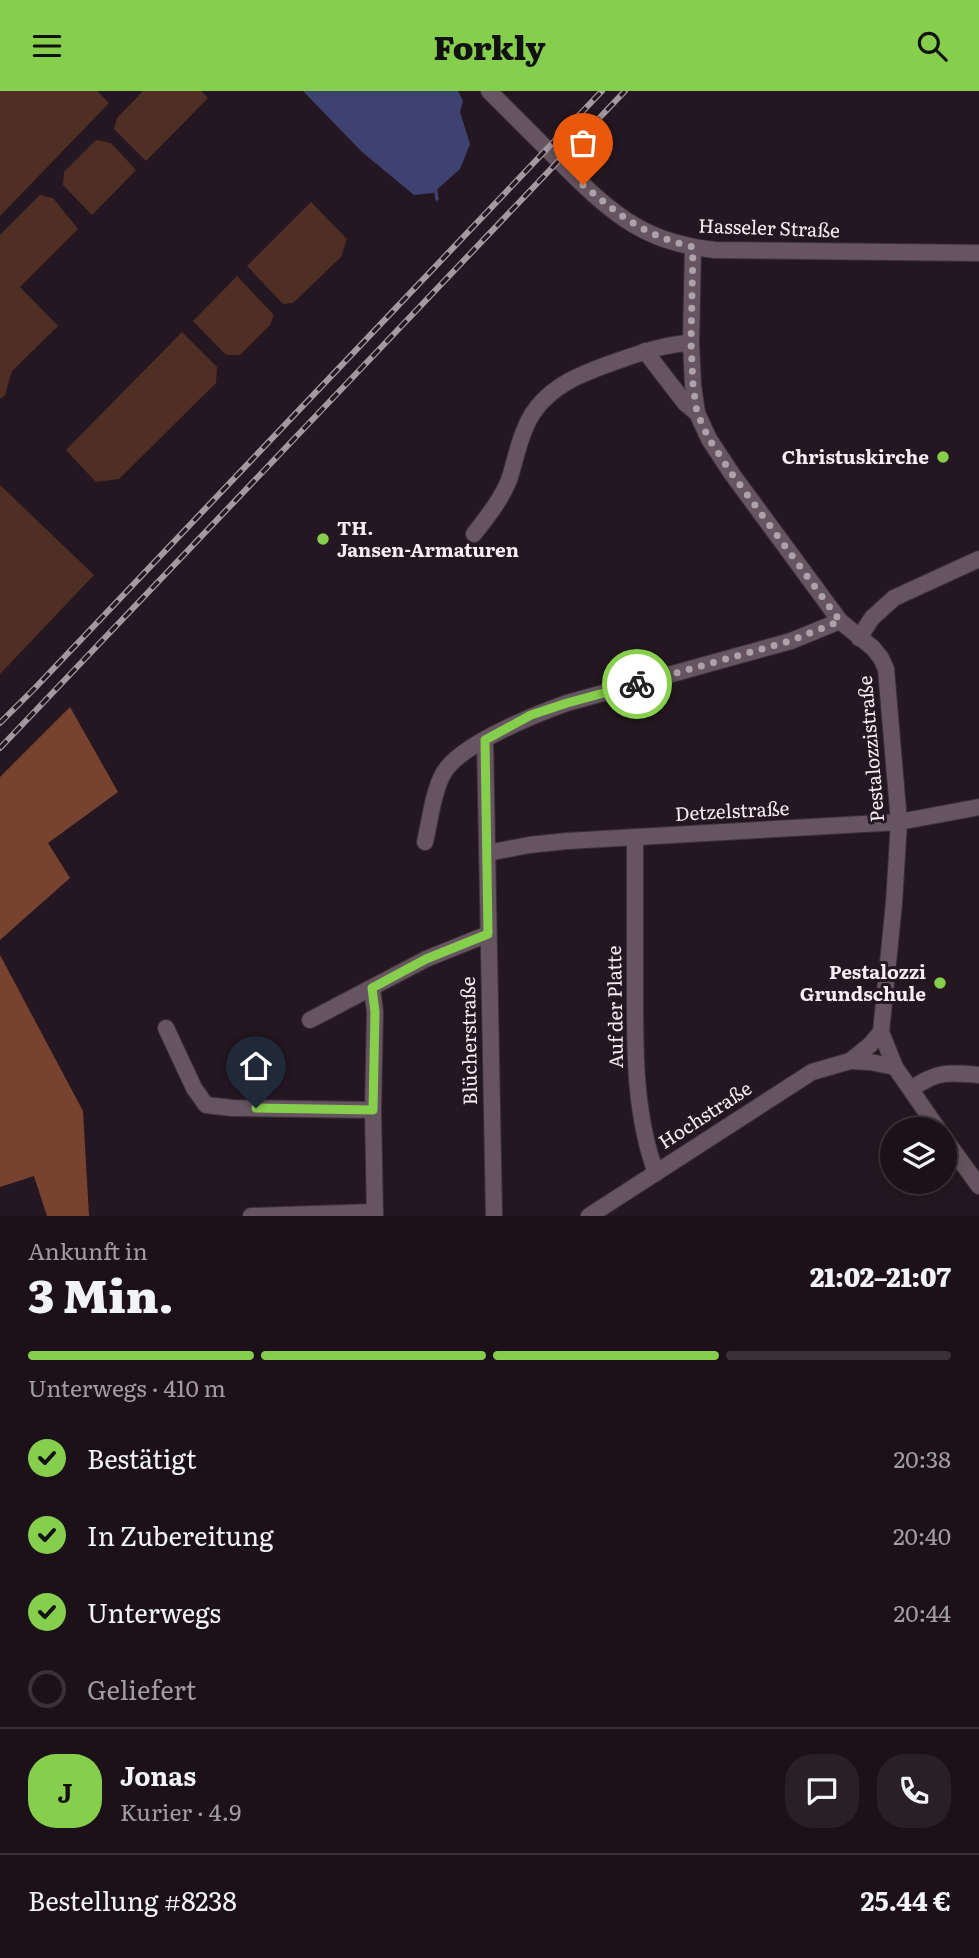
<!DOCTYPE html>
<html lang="de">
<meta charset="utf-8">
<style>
:root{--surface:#1c1119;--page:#291f26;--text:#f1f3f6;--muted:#a09da2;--line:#3a3138;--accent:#86cf4c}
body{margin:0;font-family:Literata,serif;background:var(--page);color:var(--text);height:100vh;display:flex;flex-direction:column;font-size:26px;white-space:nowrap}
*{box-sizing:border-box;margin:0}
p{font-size:23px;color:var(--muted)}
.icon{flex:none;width:38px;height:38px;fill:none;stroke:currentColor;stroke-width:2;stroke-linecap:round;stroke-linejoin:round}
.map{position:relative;height:1125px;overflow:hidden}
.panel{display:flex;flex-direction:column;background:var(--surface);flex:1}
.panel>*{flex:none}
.fabs{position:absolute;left:880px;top:1026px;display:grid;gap:14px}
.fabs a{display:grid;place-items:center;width:77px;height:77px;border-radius:50%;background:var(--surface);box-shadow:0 4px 18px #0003,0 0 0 2px var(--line);font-size:35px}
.pin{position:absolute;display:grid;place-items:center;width:60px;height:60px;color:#fff;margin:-72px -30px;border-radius:50% 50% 50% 0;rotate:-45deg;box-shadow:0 0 7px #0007}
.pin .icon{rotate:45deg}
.courier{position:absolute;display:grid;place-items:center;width:70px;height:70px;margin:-35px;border:5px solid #86cf4c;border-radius:50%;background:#fff;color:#222;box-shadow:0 2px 9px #0007}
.head em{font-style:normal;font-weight:800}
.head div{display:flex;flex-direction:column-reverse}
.head{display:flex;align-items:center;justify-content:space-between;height:119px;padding:0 28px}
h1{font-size:46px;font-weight:800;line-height:52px}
.bar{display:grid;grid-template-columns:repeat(4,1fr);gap:10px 7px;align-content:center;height:84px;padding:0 28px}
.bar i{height:9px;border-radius:5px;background:var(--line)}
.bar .selected{background:var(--accent)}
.bar p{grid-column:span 4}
.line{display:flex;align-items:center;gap:18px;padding:0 28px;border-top:2px solid var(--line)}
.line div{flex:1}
.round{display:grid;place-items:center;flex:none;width:74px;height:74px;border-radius:28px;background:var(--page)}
ol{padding:0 28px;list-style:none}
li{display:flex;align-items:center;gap:21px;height:77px}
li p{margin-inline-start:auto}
li .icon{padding:7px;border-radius:50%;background:var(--accent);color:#111;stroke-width:4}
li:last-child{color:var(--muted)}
li i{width:38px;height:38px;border:4px solid var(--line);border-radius:50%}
header{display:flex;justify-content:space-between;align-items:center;height:91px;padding:0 28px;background:var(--accent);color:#111;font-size:32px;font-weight:800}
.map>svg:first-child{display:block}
</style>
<header><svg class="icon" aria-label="menu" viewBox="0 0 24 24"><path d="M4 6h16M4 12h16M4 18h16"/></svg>Forkly<svg class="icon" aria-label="search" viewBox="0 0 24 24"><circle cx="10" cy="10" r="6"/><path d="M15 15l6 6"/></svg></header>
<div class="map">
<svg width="979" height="1125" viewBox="0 0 979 1125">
<rect width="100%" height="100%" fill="#251721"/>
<g fill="#4f2f23">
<path d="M0,0H97L109,12L0,125Z"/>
<path d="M143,0H201L208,7L146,70L114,38L117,27Z"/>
<path d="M96,49L111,52L136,79L92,124L63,94L64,81Z"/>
<path d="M40,104L53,107L78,138L20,196L58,235L12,280L5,304L0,308V144Z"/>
<path d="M311,111L347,148L341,166L293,212L283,213L247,175Z"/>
<path d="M237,185L274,224L270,234L240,264H226L193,230Z"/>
<path d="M182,241L217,276L216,292L119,388L96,391L66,359Z"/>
<path d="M0,394L94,484L0,583Z"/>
</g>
<g fill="#77432f">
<path d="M70,616L118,701L48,752L70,787L0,849V686Z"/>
<path d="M0,864L83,1020L89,1125H47L34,1085L0,1096Z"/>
</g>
<path fill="#3d4271" d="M303,0H458L463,10L460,21L470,53L460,78L433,102L414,104L362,61Z"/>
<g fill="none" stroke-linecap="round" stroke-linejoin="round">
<path stroke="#3d4271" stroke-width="3.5" d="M435,96L437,108"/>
<g stroke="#3d3239" stroke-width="18">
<g id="minor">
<path d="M489,0C513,24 537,48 561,72C583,94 607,118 634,134C659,149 686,156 715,159L979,162"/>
<path d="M693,156L691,252L693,294L697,322L709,348L732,383L840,530L873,557L881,567L886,578L899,731L894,812L881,941L895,976L938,1038"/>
<path d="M645,260L685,312L697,322"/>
<path d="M474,443C487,426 501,409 509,389C516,368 519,346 530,327C549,293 588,280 623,268C646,260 667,253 691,252"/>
<path d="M859,547L872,527L894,507L979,468"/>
<path d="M485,649L494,1125"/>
<path d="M635,747C635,797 635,847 635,897C635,959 634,1022 656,1082"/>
<path d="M425,751C430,730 433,701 443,683C458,654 536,623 567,612L791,550L840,530"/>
<path d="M488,762L529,754L567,750L899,731L979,716"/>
<path d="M372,897L375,921L373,1019L375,1125"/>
<path d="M310,929L426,868L488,843"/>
<path d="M166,937L194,997L206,1014L232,1017L373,1019"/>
<path d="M850,970L870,971L895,976"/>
<path d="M911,998C937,980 949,981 979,984"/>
<path d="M945,1048L979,1095"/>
<path d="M251,1125L375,1121"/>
<path d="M589,1125L812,981L850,970L870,954L881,941"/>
</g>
</g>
<use href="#minor" stroke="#665560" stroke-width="16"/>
<g stroke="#a599a1" stroke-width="6">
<g id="rail">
<path d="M0,632L35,597L602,0"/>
<path d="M0,657L625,0"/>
</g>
</g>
<use href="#rail" stroke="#251721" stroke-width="3.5" stroke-dasharray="10" stroke-linecap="butt"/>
</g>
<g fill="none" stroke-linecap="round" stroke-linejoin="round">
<path stroke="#aea2aa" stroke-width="7" stroke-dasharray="0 12.6" d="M583,94C622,126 643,144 693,156L691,252L693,294L697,322L709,348L732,383L840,530L790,550L637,593"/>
<path stroke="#86cf4c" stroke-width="9" d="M256,1017L373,1019L375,921L372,897L426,868L488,843L485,649L531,624L567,612L637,593"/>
</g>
<g fill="#86cf4c" stroke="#251721" stroke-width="2.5">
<circle cx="943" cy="366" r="7"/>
<circle cx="323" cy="448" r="7"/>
<circle cx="940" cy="892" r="7"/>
</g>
<g text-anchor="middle" stroke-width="6" stroke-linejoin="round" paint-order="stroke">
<g font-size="19" fill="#f7edf3" stroke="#251721">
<text transform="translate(769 137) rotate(2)" y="7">Hasseler Straße</text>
<text transform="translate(871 658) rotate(-95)" y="7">Pestalozzistraße</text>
<text transform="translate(732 720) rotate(-3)" y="7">Detzelstraße</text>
<text transform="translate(615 916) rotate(-91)" y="7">Auf der Platte</text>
<text transform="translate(469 950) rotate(-91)" y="7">Blücherstraße</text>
<text transform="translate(705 1024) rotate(-33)" y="7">Hochstraße</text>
</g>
<g font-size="19" font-weight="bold" fill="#f7edf3" stroke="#251721" text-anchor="end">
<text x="929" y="373">Christuskirche</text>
<text x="337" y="444" text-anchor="start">TH.<tspan x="337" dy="22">Jansen-Armaturen</tspan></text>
<text x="926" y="888">Pestalozzi<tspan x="926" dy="22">Grundschule</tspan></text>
</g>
</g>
</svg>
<div class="fabs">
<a><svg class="icon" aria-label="layers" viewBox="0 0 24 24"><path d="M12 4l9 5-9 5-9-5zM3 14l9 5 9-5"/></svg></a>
</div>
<div class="pin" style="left:583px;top:94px;background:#ea580c"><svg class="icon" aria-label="bag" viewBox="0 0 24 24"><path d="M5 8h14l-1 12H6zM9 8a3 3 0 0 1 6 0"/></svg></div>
<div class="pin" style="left:256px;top:1017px;background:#1f2937"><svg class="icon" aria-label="home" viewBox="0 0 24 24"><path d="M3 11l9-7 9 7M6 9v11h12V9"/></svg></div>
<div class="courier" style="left:637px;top:593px"><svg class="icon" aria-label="bike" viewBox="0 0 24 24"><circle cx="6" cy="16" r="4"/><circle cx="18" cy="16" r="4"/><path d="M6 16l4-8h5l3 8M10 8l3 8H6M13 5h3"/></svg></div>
</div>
<section class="panel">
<div class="head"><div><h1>3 Min.</h1><p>Ankunft in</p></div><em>21:02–21:07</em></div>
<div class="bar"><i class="selected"></i><i class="selected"></i><i class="selected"></i><i></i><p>Unterwegs · 410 m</p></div>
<ol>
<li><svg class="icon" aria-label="check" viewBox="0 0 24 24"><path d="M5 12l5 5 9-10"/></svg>Bestätigt<p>20:38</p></li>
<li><svg class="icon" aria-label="check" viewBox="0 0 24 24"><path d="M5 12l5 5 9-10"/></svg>In Zubereitung<p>20:40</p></li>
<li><svg class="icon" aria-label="check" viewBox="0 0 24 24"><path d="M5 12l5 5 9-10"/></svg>Unterwegs<p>20:44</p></li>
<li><i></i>Geliefert</li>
</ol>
<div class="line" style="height:126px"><b class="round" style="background:var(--accent);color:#111">J</b><div><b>Jonas</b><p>Kurier · 4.9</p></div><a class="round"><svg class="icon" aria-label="chat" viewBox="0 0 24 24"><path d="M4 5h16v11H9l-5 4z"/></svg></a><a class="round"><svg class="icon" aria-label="phone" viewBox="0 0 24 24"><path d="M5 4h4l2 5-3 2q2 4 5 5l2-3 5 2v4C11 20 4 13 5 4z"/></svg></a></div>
<div class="line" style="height:91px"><div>Bestellung #8238</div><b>25.44 €</b></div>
</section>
